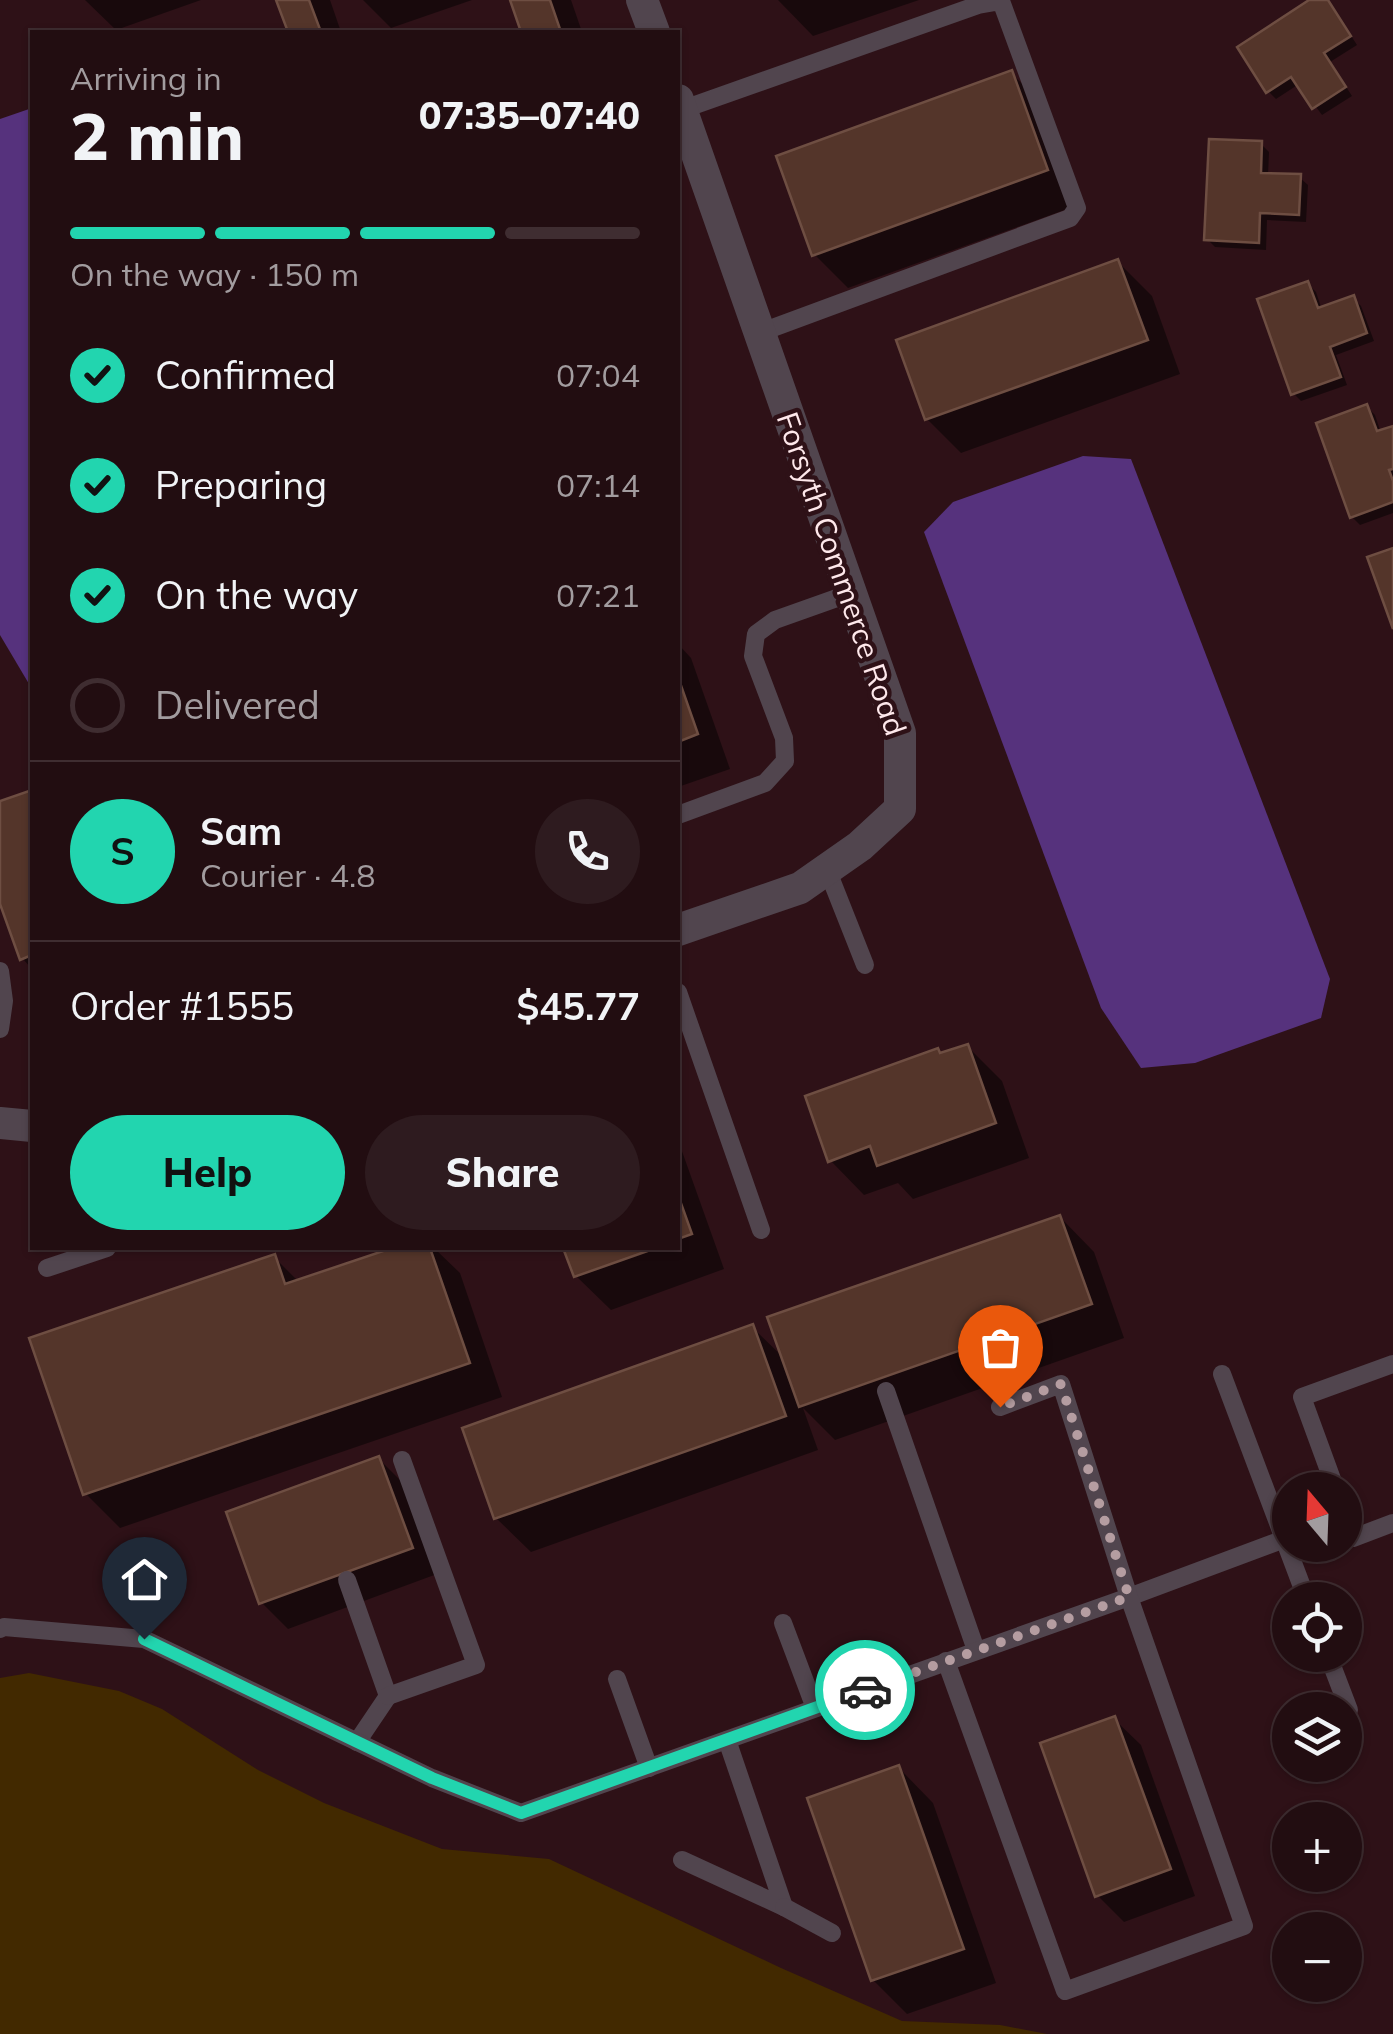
<!DOCTYPE html>
<meta charset="utf-8">
<style>
:root{--surface:#220d11;--page:#2e1b1f;--text:#f1f3f6;--muted:#a29c9f;--line:#3f2d31;--accent:#22d5af}
body{margin:0;font-family:Mulish,sans-serif;background:var(--page);color:var(--text);height:100vh;display:flex;flex-direction:column;font-size:38px;white-space:nowrap}
*{box-sizing:border-box;margin:0}
p{font-size:32px;color:var(--muted)}
.icon{flex:none;width:55px;height:55px;fill:none;stroke:currentColor;stroke-width:2;stroke-linecap:round;stroke-linejoin:round}
.map{position:relative;flex:1;overflow:hidden}
.sheet{position:absolute;left:30px;top:30px;width:650px;height:1220px;display:flex;flex-direction:column;background:var(--surface);border-radius:0px;box-shadow:0 2px 8px #0004,0 0 0 2px var(--line)}
.sheet>*{flex:none}
.needle{width:65px;rotate:341deg}
.fabs{position:absolute;left:1272px;top:1472px;display:grid;gap:20px}
.fabs a{display:grid;place-items:center;width:90px;height:90px;border-radius:50%;background:var(--surface);box-shadow:0 2px 8px #0004,0 0 0 2px var(--line);font-size:50px}
.pin{position:absolute;display:grid;place-items:center;width:85px;height:85px;color:#fff;margin:-102px -42px;border-radius:50% 50% 50% 0;rotate:-45deg;box-shadow:0 0 10px #0007}
.pin .icon{rotate:45deg}
.courier{position:absolute;display:grid;place-items:center;width:100px;height:100px;margin:-50px;border:8px solid #22d5af;border-radius:50%;background:#fff;color:#222;box-shadow:0 2px 12px #0007}
.head em{font-style:normal;font-weight:800}
.head div{display:flex;flex-direction:column-reverse}
.head{display:flex;align-items:center;justify-content:space-between;height:170px;padding:0 40px}
h1{font-size:65px;font-weight:800;line-height:75px}
.bar{display:grid;grid-template-columns:repeat(4,1fr);gap:15px 10px;align-content:center;height:120px;padding:0 40px}
.bar i{height:12px;border-radius:8px;background:var(--line)}
.bar .on{background:var(--accent)}
.bar p{grid-column:span 4}
.line{display:flex;align-items:center;gap:25px;padding:0 40px;border-top:2px solid var(--line)}
.line div{flex:1}
.round{display:grid;place-items:center;flex:none;width:105px;height:105px;border-radius:52px;background:var(--page)}
ol{padding:0 40px;list-style:none}
li{display:flex;align-items:center;gap:30px;height:110px}
li p{margin-inline-start:auto}
li .icon{padding:10px;border-radius:50%;background:var(--accent);color:#111;stroke-width:4}
li:last-child{color:var(--muted)}
li i{width:55px;height:55px;border:5px solid var(--line);border-radius:50%}
.primary-button{display:flex;gap:20px;margin-top:auto;padding:20px 40px}
.primary-button a{flex:1;height:115px;border-radius:60px;background:var(--accent);color:#111;font-size:40px;font-weight:800;line-height:115px;text-align:center}
.primary-button a+a{background:var(--page);color:var(--text)}
.map>svg:first-child{display:block}
</style>
<div class="map">
<svg width="1393" height="2034" viewBox="0 0 1393 2034">
<rect width="100%" height="100%" fill="#2e1117"/>
<path fill="#422900" d="M29,1673L119,1691L162,1709L258,1770L324,1803L442,1849L549,1859L781,1968L902,2021L1000,2025L1047,2034H0V1678Z"/>
<g fill="#56327d">
<path d="M32,108V689L0,635V119Z"/>
<path d="M1083,456L1131,459L1330,979L1321,1018L1195,1063L1141,1068L1101,1008L924,532L953,502Z"/>
</g>
<g fill="#0007">
<path d="M85,0H201L116,30Z"/>
<path d="M279,0H330L341,32H290Z"/>
<path d="M363,0H472L391,28Z"/>
<path d="M512,0H571L582,32H524Z"/>
<path d="M778,0H919L813,36Z"/>
<path d="M1314,0H1327L1330,3L1357,45L1330,62L1352,96L1322,115L1299,84L1276,99L1268,91Z"/>
<path d="M1011,73L1046,107L1081,204L848,288L814,254Z"/>
<path d="M1261,144L1269,152L1268,176L1299,177L1308,185L1306,222L1267,220L1266,250L1215,247L1207,239Z"/>
<path d="M1118,262L1152,296L1180,374L961,453L927,419Z"/>
<path d="M1308,284L1316,292L1322,310L1353,298L1361,306L1374,341L1336,355L1347,385L1301,401L1293,393Z"/>
<path d="M1367,407L1375,415L1381,433L1393,428V513L1360,525L1352,517Z"/>
<path d="M678,644L691,658L730,769L678,787Z"/>
<path d="M32,792V969L22,958L0,897V804Z"/>
<path d="M968,1047L1002,1081L1029,1158L913,1199L898,1183L864,1195L830,1160L942,1056Z"/>
<path d="M678,1140L724,1269L611,1310L576,1276L566,1248H678Z"/>
<path d="M1060,1217L1094,1252L1124,1338L835,1440L803,1408L818,1450L531,1552L496,1518L752,1327L785,1359Z"/>
<path d="M400,1248H434L460,1273L502,1397L120,1528L86,1494L274,1257L299,1282Z"/>
<path d="M379,1459L405,1485L437,1574L288,1629L261,1602Z"/>
<path d="M1114,1719L1141,1745L1195,1896L1124,1922L1097,1895Z"/>
<path d="M899,1768L933,1803L996,1983L907,2014L873,1980Z"/>
</g>
<g fill="#54352a" stroke="#6e4e42" stroke-width="2.5">
<path d="M276,0H309L321,32H288Z"/>
<path d="M510,0H550L561,32H521Z"/>
<path d="M1309,0H1328L1351,36L1324,53L1346,87L1312,109L1291,77L1266,93L1237,47Z"/>
<path d="M1012,70L1048,170L812,256L776,156Z"/>
<path d="M1209,139L1262,141L1261,173L1301,174L1299,215L1260,213L1259,243L1204,240Z"/>
<path d="M1118,259L1148,340L925,420L896,340Z"/>
<path d="M1308,281L1318,308L1354,295L1367,333L1330,347L1341,377L1291,395L1257,299Z"/>
<path d="M1367,404L1377,431L1393,426V469L1389,470L1393,481V502L1350,518L1316,423Z"/>
<path d="M1393,548V629L1367,557Z"/>
<path d="M678,677L698,734L678,742Z"/>
<path d="M32,790V955L20,960L0,904V801Z"/>
<path d="M968,1044L996,1123L877,1166L870,1146L828,1162L805,1096L938,1048L940,1053Z"/>
<path d="M678,1195L692,1234L678,1239Z"/>
<path d="M1060,1215L1092,1304L799,1407L767,1317Z"/>
<path d="M392,1248H430L470,1363L83,1495L29,1338L275,1254L285,1284Z"/>
<path d="M563,1248H656L574,1277Z"/>
<path d="M753,1324L786,1416L494,1519L462,1428Z"/>
<path d="M379,1456L413,1548L259,1604L226,1512Z"/>
<path d="M1115,1716L1171,1869L1095,1897L1040,1743Z"/>
<path d="M899,1765L964,1949L871,1981L807,1798Z"/>
</g>
<g fill="none" stroke-linecap="round" stroke-linejoin="round">
<g stroke="#51454e" stroke-width="18">
<path d="M681,110L978,5L1001,1L1077,208L1070,218L759,333"/>
<path d="M678,815L765,783L785,761L784,738L753,656L756,634L775,620L851,593"/>
<path d="M827,869L865,965"/>
<path d="M0,971L4,1001L0,1029"/>
<path d="M678,992L761,1230"/>
<path d="M47,1268L107,1248"/>
<path d="M1222,1374L1307,1600"/>
<path d="M886,1391L976,1650"/>
<path d="M1336,1490L1302,1397L1393,1364"/>
<path d="M1345,1516L1353,1538L1393,1523"/>
<path d="M347,1580L388,1696L357,1742"/>
<path d="M783,1623L815,1708"/>
<path d="M0,1629L4,1627L144,1639L432,1778L521,1813L1129,1597L1290,1537"/>
<path d="M1328,1655L1349,1710"/>
<path d="M946,1661L1065,1991L1244,1926L1129,1597L1061,1384L1000,1407"/>
<path d="M617,1679L649,1768"/>
<path d="M388,1696L476,1665L402,1460"/>
<path d="M682,1860L784,1907L727,1740"/>
<path d="M784,1907L832,1933"/>
</g>
<g stroke="#51454e" stroke-width="32">
<path d="M642,0L654,32"/>
<path d="M678,100L900,733V809L860,846L800,888L678,930"/>
<path d="M0,1123L32,1126"/>
</g>
</g>
<g fill="none" stroke-linecap="round" stroke-linejoin="round">
<path stroke="#b59da1" stroke-width="10" stroke-dasharray="0 18" d="M865,1690L1129,1597L1061,1384L1000,1407"/>
<path stroke="#22d5af" stroke-width="12" d="M144,1639L432,1778L521,1813L865,1690"/>
</g>
<g text-anchor="middle" stroke-width="9" stroke-linejoin="round" paint-order="stroke">
<g font-size="30" fill="#fee8eb" stroke="#2e1117">
<text transform="translate(841 574) rotate(71)" y="10">Forsyth Commerce Road</text>
</g>
</g>
</svg>
<div class="fabs">
<a><svg class="needle" viewBox="-14 -14 28 28"><path d="M0-13l5 13h-10z" fill="#e53935"/><path d="M0 13l5-13h-10z" fill="#a29c9f"/></svg></a>
<a><svg class="icon" aria-label="locate" viewBox="0 0 24 24"><circle cx="12" cy="12" r="6"/><path d="M12 2v4M12 18v4M2 12h4M18 12h4"/></svg></a>
<a><svg class="icon" aria-label="layers" viewBox="0 0 24 24"><path d="M12 4l9 5-9 5-9-5zM3 14l9 5 9-5"/></svg></a>
<a>+</a>
<a>−</a>
</div>
<div class="pin" style="left:1000px;top:1407px;background:#ea580c"><svg class="icon" aria-label="bag" viewBox="0 0 24 24"><path d="M5 8h14l-1 12H6zM9 8a3 3 0 0 1 6 0"/></svg></div>
<div class="pin" style="left:144px;top:1639px;background:#1f2937"><svg class="icon" aria-label="home" viewBox="0 0 24 24"><path d="M3 11l9-7 9 7M6 9v11h12V9"/></svg></div>
<div class="courier" style="left:865px;top:1690px"><svg class="icon" aria-label="car" viewBox="0 0 24 24"><path d="M5 17H2v-5l4-1 3-4h7l3 4 3 1v5h-3M9 17h6M6 11h13"/><circle cx="7" cy="17" r="2"/><circle cx="17" cy="17" r="2"/></svg></div>
<section class="sheet">
<div class="head"><div><h1>2 min</h1><p>Arriving in</p></div><em>07:35–07:40</em></div>
<div class="bar"><i class="on"></i><i class="on"></i><i class="on"></i><i></i><p>On the way · 150 m</p></div>
<ol>
<li><svg class="icon" aria-label="check" viewBox="0 0 24 24"><path d="M5 12l5 5 9-10"/></svg>Confirmed<p>07:04</p></li>
<li><svg class="icon" aria-label="check" viewBox="0 0 24 24"><path d="M5 12l5 5 9-10"/></svg>Preparing<p>07:14</p></li>
<li><svg class="icon" aria-label="check" viewBox="0 0 24 24"><path d="M5 12l5 5 9-10"/></svg>On the way<p>07:21</p></li>
<li><i></i>Delivered</li>
</ol>
<div class="line" style="height:180px"><b class="round" style="background:var(--accent);color:#111">S</b><div><b>Sam</b><p>Courier · 4.8</p></div><a class="round"><svg class="icon" aria-label="phone" viewBox="0 0 24 24"><path d="M5 4h4l2 5-3 2q2 4 5 5l2-3 5 2v4C11 20 4 13 5 4z"/></svg></a></div>
<div class="line" style="height:130px"><div>Order #1555</div><b>$45.77</b></div>
<div class="primary-button"><a>Help</a><a>Share</a></div>
</section>
</div>
